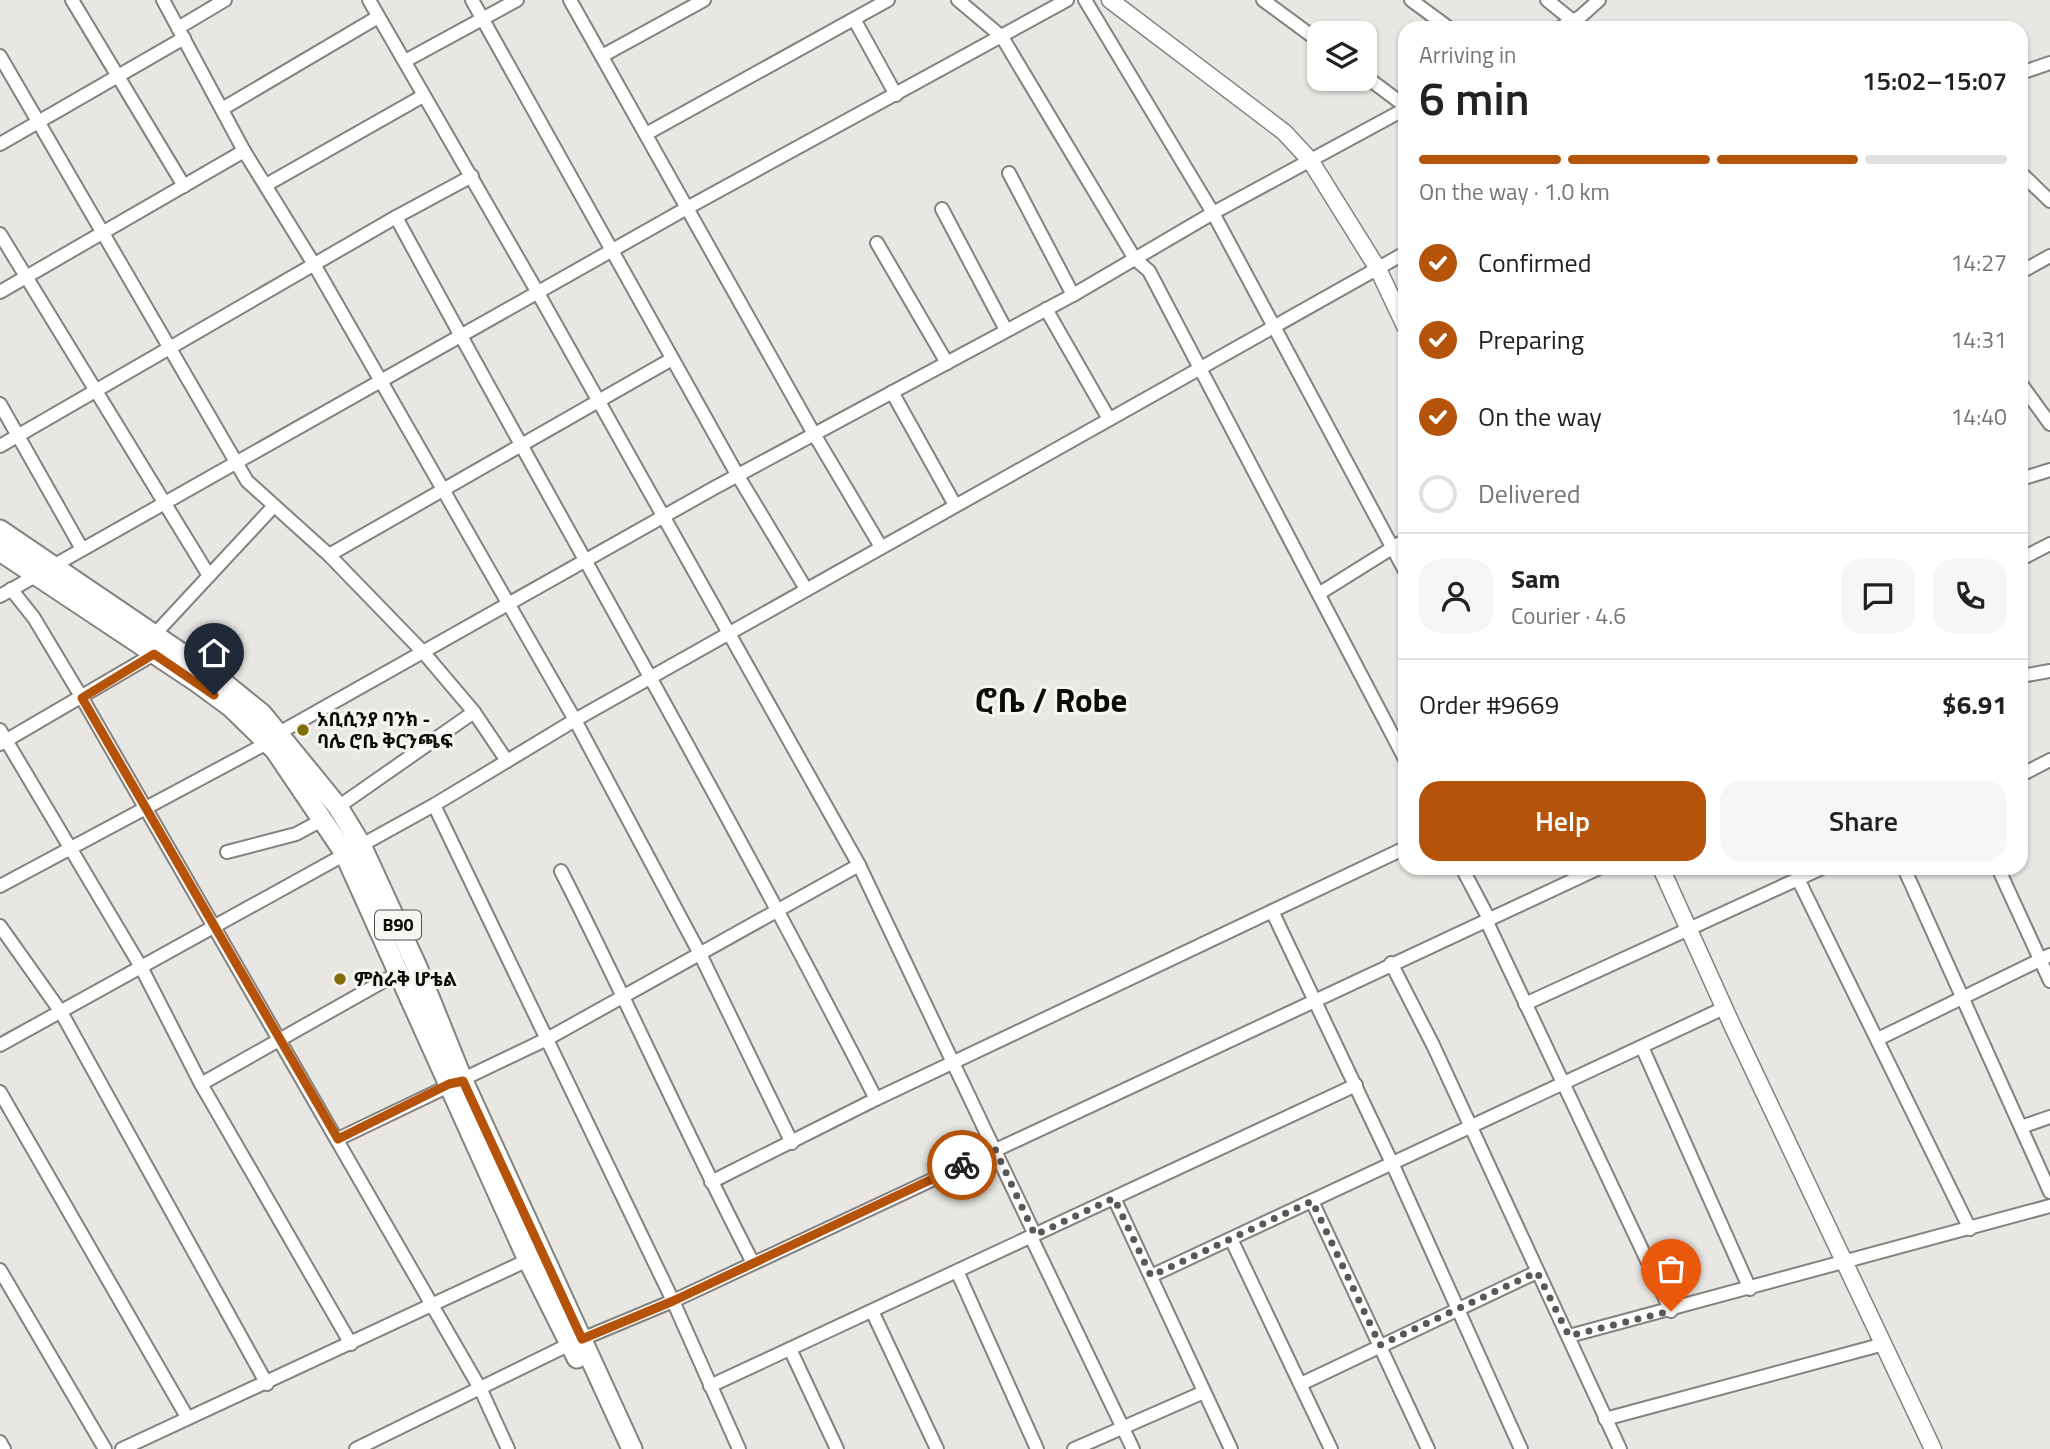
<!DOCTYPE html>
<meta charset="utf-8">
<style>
:root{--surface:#fff;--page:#f6f6f6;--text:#222;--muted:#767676;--line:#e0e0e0;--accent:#b45309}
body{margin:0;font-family:"Titillium Web","Noto Sans Ethiopic",sans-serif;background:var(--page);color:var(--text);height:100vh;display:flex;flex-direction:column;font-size:26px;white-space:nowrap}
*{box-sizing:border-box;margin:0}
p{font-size:23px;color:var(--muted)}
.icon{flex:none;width:38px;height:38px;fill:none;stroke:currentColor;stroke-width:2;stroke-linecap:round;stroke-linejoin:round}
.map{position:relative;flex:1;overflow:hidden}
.panel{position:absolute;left:1398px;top:21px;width:630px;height:854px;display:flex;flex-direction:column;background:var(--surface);border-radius:21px;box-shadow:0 2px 5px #0004}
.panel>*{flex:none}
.fabs{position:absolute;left:1307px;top:21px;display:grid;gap:14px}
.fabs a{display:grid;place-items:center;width:70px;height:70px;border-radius:14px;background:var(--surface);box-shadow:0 2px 5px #0004;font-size:35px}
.pin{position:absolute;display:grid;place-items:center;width:60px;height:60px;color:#fff;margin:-72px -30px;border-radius:50% 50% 50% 0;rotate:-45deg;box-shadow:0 0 7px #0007}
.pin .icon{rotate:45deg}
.courier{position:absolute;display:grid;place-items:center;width:70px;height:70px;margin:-35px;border:5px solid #b45309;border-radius:50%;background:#fff;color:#222;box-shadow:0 2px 9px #0007}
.head em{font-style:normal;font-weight:600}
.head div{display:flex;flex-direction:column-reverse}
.head{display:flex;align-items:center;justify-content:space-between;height:119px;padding:0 21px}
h1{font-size:46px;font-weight:600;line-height:52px}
.bar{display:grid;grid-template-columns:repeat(4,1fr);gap:10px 7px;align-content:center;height:84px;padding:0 21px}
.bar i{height:9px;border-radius:5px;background:var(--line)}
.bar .active{background:var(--accent)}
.bar p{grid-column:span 4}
.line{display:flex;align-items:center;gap:18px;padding:0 21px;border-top:2px solid var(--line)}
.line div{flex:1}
.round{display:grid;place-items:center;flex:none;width:74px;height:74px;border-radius:21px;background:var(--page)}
ol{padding:0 21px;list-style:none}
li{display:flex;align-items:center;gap:21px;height:77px}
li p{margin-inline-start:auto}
li .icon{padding:7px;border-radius:50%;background:var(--accent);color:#fff;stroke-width:4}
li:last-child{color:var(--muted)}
li i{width:38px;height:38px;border:4px solid var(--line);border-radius:50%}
.primary-button{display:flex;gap:14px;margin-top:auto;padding:14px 21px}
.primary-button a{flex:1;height:80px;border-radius:21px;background:var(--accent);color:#fff;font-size:28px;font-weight:600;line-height:80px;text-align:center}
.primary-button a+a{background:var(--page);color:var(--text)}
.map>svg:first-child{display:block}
</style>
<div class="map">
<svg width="2050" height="1449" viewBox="0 0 2050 1449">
<rect width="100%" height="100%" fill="#e9e7e3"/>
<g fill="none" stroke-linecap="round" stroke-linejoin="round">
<g stroke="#83827f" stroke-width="16">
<g id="street">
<path d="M72,0L184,186"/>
<path d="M163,0L244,151L315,266L575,720L700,954L792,1143"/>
<path d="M369,0L538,293L859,865L1035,1235"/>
<path d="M472,0L738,476L806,589"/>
<path d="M570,0L814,434L881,547"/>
<path d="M958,0L1002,37L1135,259L1149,271L1405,759"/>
<path d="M1085,0L1213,213L1405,571"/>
<path d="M1263,0L1320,42"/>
<path d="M1411,0L1449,28"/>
<path d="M1547,0L1573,21"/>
<path d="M854,19L896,95"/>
<path d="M178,28L225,0"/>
<path d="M1559,28L1580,17L1599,0"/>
<path d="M0,56L247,481L329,555L424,653L474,712L507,761"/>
<path d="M602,56L704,0"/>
<path d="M405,61L517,0"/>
<path d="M2021,73L2050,63"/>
<path d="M1365,76L1405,106"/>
<path d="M222,109L378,17"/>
<path d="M646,134L888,0"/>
<path d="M0,144L184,38"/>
<path d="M1009,173L1073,295"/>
<path d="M2021,173L2050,201"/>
<path d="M266,185L423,96"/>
<path d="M942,209L1006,330"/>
<path d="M396,217C555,511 724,801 876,1099"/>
<path d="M0,234L208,574"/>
<path d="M877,243L947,363"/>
<path d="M2021,272L2050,256"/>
<path d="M0,292L244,151"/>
<path d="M1046,309L1109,419"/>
<path d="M2021,384L2050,424"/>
<path d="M892,392L955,505"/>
<path d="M0,404L82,549"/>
<path d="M0,446L396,217L472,176"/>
<path d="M2021,479L2050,470"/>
<path d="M329,555L672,359"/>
<path d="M2021,559L2050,544"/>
<path d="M11,589L34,618L82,698L481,1390L508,1449"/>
<path d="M1320,593L1405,540"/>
<path d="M0,596L687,208L1067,0"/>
<path d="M154,635L273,507"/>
<path d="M2021,676L2050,671"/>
<path d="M0,730L141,967L201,1084L351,1344"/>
<path d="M279,733L714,488L1073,295L1213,213L1405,109"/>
<path d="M0,744L154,654"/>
<path d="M2021,775L2050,760"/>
<path d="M434,805L673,1301L739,1449"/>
<path d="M338,807L474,712"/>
<path d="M227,852L296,834L324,819"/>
<path d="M1462,868L1489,919"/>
<path d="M1904,868L2050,1192"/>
<path d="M1998,868L2050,981"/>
<path d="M561,871C627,1000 686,1134 753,1263"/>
<path d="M1798,879L1970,1229"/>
<path d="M0,886L269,742"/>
<path d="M1272,911L1392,1163L1521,1449"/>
<path d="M1486,920L1671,1311"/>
<path d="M0,926L61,1012L267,1384"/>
<path d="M1391,963L1433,1045L1620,1449"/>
<path d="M1525,1004L1822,868"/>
<path d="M1878,1039L2050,955"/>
<path d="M0,1045L434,805L575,720L1405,253"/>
<path d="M1642,1047L1750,1289"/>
<path d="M201,1084L398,973"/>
<path d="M0,1092L187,1417"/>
<path d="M2021,1127L2050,1117"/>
<path d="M338,1139L547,1039L859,865"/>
<path d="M711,1182L876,1099L1405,848"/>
<path d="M1114,1198L1231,1449"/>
<path d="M1312,1201L1428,1449"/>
<path d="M1031,1237L1133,1449"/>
<path d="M1232,1241L1331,1449"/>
<path d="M0,1270L105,1449"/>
<path d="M957,1271L1037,1449"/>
<path d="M1151,1276L1724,1008"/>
<path d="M872,1311L937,1449"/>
<path d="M1569,1336L2050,1206"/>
<path d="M790,1349L837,1449"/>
<path d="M1301,1384L1537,1272"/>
<path d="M710,1386L1356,1085"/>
<path d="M1605,1419L1884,1344"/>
<path d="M0,1442L4,1449"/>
<path d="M122,1449L528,1260"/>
<path d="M356,1449L570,1344L673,1301L1599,868"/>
<path d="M1074,1449L1204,1392"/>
</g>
</g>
<g stroke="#83827f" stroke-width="19">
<g id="secondary">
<path d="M1110,0L1284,132L1310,160L1378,269L1405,326"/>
<path d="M1661,868L1732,1025L1933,1449"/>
</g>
</g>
<g stroke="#83827f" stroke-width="23">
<g id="primary">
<path d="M0,530L215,676L262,714L338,807L361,845L417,967L463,1081L632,1449"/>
<path d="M0,551L197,682L231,707L275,750L344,852L528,1260L577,1358"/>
</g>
</g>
<use href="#street" stroke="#fff" stroke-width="12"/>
<use href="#secondary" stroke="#fff" stroke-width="16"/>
<use href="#primary" stroke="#fff" stroke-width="19"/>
</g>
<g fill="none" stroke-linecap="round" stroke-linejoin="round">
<path stroke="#595856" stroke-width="7" stroke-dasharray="0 12.6" d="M962,1165L995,1149L1035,1235L1114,1198L1151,1276L1312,1201L1380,1345L1537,1272L1569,1336L1671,1311"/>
<path stroke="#b45309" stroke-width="9" d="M214,695L154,654L82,698L338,1139L449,1084L463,1081L582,1339L673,1301L962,1165"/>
</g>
<g fill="#826d09" stroke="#f6f5f1" stroke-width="2.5">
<circle cx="303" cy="730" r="7"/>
<circle cx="340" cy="979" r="7"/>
</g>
<g text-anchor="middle" stroke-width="6" stroke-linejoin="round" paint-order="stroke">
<rect fill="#f6f5f1" stroke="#52514f" stroke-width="2" x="375" y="910.5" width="46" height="29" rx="5"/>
<g font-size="18" font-weight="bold" fill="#0c0b0a">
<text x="398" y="931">B90</text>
</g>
<g font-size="19" font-weight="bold" fill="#0c0b0a" stroke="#f6f5f1" text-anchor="start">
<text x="317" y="726">አቢሲንያ ባንክ -<tspan x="317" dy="22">ባሌ ሮቤ ቅርንጫፍ</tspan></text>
<text x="354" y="986">ምስራቅ ሆቴል</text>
</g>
<g font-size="33" font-weight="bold" fill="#0c0b0a" stroke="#f6f5f1">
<text x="1051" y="712">ሮቤ / Robe</text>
</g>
</g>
</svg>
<div class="fabs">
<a><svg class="icon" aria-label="layers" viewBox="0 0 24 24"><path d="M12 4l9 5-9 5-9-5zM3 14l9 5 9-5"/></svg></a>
</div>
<div class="pin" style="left:1671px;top:1311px;background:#ea580c"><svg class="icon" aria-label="bag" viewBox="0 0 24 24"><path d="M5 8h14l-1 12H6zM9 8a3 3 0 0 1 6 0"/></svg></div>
<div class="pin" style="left:214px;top:695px;background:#1f2937"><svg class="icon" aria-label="home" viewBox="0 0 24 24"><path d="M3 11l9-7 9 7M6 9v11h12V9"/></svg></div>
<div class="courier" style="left:962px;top:1165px"><svg class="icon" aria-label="bike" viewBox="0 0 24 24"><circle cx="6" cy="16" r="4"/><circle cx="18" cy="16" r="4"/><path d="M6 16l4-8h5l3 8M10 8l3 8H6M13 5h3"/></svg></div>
<section class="panel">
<div class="head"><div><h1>6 min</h1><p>Arriving in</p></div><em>15:02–15:07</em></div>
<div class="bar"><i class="active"></i><i class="active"></i><i class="active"></i><i></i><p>On the way · 1.0 km</p></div>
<ol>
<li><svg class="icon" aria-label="check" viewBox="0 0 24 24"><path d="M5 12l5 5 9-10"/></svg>Confirmed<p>14:27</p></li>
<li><svg class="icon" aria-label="check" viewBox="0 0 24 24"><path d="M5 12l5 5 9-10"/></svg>Preparing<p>14:31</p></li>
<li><svg class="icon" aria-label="check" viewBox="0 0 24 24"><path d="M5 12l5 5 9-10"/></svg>On the way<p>14:40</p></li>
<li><i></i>Delivered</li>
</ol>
<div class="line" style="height:126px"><a class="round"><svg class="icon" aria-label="person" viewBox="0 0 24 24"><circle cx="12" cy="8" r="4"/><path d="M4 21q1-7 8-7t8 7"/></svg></a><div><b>Sam</b><p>Courier · 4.6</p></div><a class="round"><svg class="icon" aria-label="chat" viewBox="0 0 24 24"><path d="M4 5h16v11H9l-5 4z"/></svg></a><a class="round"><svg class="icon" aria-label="phone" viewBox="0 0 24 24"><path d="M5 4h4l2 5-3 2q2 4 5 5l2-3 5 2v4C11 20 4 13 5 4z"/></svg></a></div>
<div class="line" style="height:91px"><div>Order #9669</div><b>$6.91</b></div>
<div class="primary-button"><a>Help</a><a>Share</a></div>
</section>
</div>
